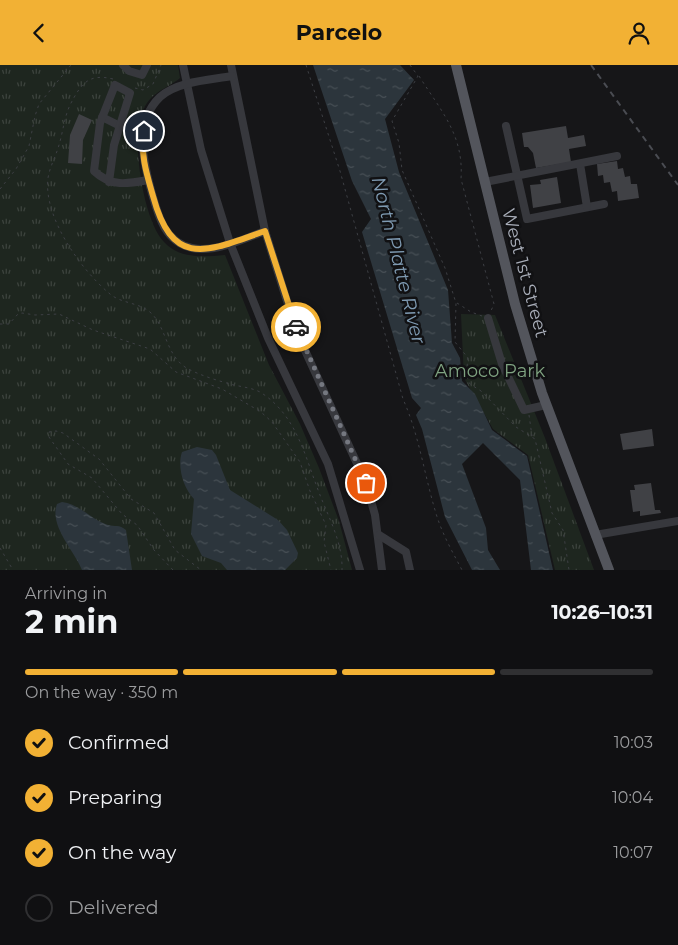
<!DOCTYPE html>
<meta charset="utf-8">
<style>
:root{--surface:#101012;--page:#1e1e20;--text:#f1f3f6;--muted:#9c9d9f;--line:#303032;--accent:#f2b134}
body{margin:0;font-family:Montserrat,sans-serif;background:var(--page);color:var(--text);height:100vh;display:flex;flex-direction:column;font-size:19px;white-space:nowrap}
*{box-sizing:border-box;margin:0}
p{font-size:16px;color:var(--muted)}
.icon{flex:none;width:28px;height:28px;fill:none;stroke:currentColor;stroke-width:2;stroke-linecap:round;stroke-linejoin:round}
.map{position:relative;height:505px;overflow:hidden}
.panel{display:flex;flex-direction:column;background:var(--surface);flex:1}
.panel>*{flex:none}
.pin{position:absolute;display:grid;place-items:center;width:42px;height:42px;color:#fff;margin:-21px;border:2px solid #fff;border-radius:50%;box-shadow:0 1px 5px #0007}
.courier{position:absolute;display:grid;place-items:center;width:50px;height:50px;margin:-25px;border:4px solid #f2b134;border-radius:50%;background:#fff;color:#222;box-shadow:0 1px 6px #0007}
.headline em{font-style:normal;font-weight:700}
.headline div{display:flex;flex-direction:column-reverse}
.headline{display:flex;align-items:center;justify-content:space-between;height:85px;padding:0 25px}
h1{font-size:32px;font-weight:700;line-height:38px}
.bar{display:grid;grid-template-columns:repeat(4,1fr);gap:8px 5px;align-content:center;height:60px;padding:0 25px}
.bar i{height:6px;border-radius:4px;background:var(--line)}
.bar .active{background:var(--accent)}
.bar p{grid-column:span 4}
ol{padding:0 25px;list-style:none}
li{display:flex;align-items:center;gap:15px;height:55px}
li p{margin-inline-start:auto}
li .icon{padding:5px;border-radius:50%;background:var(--accent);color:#111;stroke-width:4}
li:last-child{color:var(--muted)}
li i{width:28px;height:28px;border:2px solid var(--line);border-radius:50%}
header{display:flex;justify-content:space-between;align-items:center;height:65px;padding:0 25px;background:var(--accent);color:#111;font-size:22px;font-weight:700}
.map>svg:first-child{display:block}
</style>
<header><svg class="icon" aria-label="back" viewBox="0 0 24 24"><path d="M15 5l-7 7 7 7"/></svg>Parcelo<svg class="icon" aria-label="person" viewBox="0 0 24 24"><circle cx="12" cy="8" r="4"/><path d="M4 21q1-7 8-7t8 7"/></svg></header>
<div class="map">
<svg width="678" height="505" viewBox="0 0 678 505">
<defs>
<pattern id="grass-tufts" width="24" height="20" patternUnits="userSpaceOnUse" patternTransform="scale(1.25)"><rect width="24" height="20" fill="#1e261f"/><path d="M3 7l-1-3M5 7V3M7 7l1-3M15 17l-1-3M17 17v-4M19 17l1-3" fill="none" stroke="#3c433d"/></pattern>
<pattern id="water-ripples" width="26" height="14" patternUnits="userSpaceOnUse" patternTransform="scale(1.25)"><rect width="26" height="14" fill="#2c353c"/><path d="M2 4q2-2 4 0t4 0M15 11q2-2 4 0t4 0" fill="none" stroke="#485056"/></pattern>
</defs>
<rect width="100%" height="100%" fill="#161618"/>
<g fill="url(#grass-tufts)">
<path d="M0,0H178L180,13C165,25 152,26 143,45C130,71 143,156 164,177C179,194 204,192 225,190L269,300L300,359L319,403L339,456L352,505H0Z"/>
<path d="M461,249L495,250L545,373L594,505H555L528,390L493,364L464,313Z"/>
</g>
<g fill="url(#water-ripples)">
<path d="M313,0H400L414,15L385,54L399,107L448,225L452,278L460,293L462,316L475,329L492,365L527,391L553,505H531L520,415L483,378L462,399L486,463L488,485L500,505H472L445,452L422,364L416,350L421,343L412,333L362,167L371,154L352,116Z"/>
<path d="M197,382L212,385L216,390L230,425L278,455L287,465L298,488L297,493L285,505H227L221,498L202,491L191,469L194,434C183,423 177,401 182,387Z"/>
<path d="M62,437C79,439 92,455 108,460C115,462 119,459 126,465L132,505H82C74,485 49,461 57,439Z"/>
</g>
<g fill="#404145">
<path d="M79,49L92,55L83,75L82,99L68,98L70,70Z"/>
<path d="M566,61L568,73L584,70L586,81L569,84L571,97L536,103L533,88L528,82H524L522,68Z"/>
<path d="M617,96L618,104L623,103L625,112L630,111L631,119H637L639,133L618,136L617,126L612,127L610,117L604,118L603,110L598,111L597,99Z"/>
<path d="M557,112L561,138L533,143L530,120L541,119L540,115Z"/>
<path d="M652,364L654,381L623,385L620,369Z"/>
<path d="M651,418L655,445H660L661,448L640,451V446L633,447L630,425H635L634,420Z"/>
</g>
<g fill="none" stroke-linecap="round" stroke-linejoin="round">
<g stroke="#3d3f44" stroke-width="1" stroke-dasharray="2.5 4" stroke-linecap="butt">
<path d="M306,0L340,106L403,334C419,370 424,408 435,445C441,467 452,486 462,505"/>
<path d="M410,0L418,11L392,56L399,78L402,105L445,203L456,238L455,277L468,293L466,311L470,319L481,326L516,362L535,374L552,448L563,465L569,505"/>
<path d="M419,11C441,46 464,70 461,114L494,239L490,248"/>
<path d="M113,14C88,8 81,19 70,40C64,53 63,67 59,80C56,91 50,101 48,113C43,152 81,205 110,229C122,239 139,237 151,248C166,262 166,289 185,302C198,310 219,316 234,320C243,322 252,323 260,327C297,350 305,392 320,430C329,453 343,479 342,505"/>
<path d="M135,23L143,25L153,19L161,0"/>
<path d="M0,124L16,104L29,81L35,51L39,39L71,0"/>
<path d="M457,238L471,247L482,251"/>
<path d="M0,259H9L18,249L22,248L35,250L59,249L93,265L150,284L176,307L222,324L261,347L272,357L300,397L310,426L326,460L324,477L331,505"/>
<path d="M529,350L532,371"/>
<path d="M0,483L13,505"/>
<path d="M173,505L154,485L137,460L122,449L92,413L68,399L49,372V367L56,366L63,368L99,394L131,434L154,448L175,485L201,505"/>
</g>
<g stroke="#37383d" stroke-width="8">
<path d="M123,0L129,6L142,10L147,0"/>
<path d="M183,0L201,85L230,178L268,273L328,399L360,505"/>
<path d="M231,0L265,166L297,268L366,418L375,450L382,505"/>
<path d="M232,11C210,15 178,16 160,32C134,57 143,95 151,125C158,150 164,177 192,183C215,188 244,174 265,166"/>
<path d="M102,52L120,61L144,67"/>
<path d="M506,61L527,154L604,139"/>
<path d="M580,99L587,142"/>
<path d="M109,117L114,80L130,28L115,20L100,58L94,106C111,122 127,119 148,115"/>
<path d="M485,117L617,91"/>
<path d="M488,253L502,299L524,345L546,340"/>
<path d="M379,470L406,487L410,505"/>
<path d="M595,470L678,456"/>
</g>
<path stroke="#53555c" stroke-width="10" d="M456,0L515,239L542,328L609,505"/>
<path stroke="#4a4c52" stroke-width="2" stroke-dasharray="6 5" stroke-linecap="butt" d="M591,0L678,120"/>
</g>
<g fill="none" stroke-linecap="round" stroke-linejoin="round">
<path stroke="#757880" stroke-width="5" stroke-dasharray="0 9" d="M296,262L366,418"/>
<path stroke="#f2b134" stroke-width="6" d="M144,66C140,89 147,110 153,131C173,205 208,186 265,166L296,262"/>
</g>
<g text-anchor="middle" stroke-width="5" stroke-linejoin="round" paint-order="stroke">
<g font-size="18" fill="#a8adb8" stroke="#111113">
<text transform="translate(525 208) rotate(75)" y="6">West 1st Street</text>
</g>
<g font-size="18" fill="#7fa381" stroke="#111113">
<text x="490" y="312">Amoco Park</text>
</g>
<g font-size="19" font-style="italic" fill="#7f9bb3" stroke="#111113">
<text transform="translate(399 195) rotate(76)" y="7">North Platte River</text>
</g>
</g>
</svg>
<div class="pin" style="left:366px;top:418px;background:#ea580c"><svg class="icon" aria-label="bag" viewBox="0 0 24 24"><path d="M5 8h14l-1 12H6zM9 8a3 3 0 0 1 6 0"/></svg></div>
<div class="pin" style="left:144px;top:66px;background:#1f2937"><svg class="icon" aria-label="home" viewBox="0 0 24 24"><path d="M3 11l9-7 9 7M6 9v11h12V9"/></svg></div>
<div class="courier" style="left:296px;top:262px"><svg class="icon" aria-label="car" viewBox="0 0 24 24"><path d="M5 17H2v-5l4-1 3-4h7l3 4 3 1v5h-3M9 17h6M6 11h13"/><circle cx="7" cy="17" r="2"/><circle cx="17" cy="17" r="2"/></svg></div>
</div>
<section class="panel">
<div class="headline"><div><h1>2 min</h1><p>Arriving in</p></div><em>10:26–10:31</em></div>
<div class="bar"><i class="active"></i><i class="active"></i><i class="active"></i><i></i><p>On the way · 350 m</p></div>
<ol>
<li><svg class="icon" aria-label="check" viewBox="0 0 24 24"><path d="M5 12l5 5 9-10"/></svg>Confirmed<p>10:03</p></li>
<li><svg class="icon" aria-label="check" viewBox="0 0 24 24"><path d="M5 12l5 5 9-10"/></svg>Preparing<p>10:04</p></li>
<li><svg class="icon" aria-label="check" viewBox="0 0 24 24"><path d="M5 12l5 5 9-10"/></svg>On the way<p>10:07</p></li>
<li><i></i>Delivered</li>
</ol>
</section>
